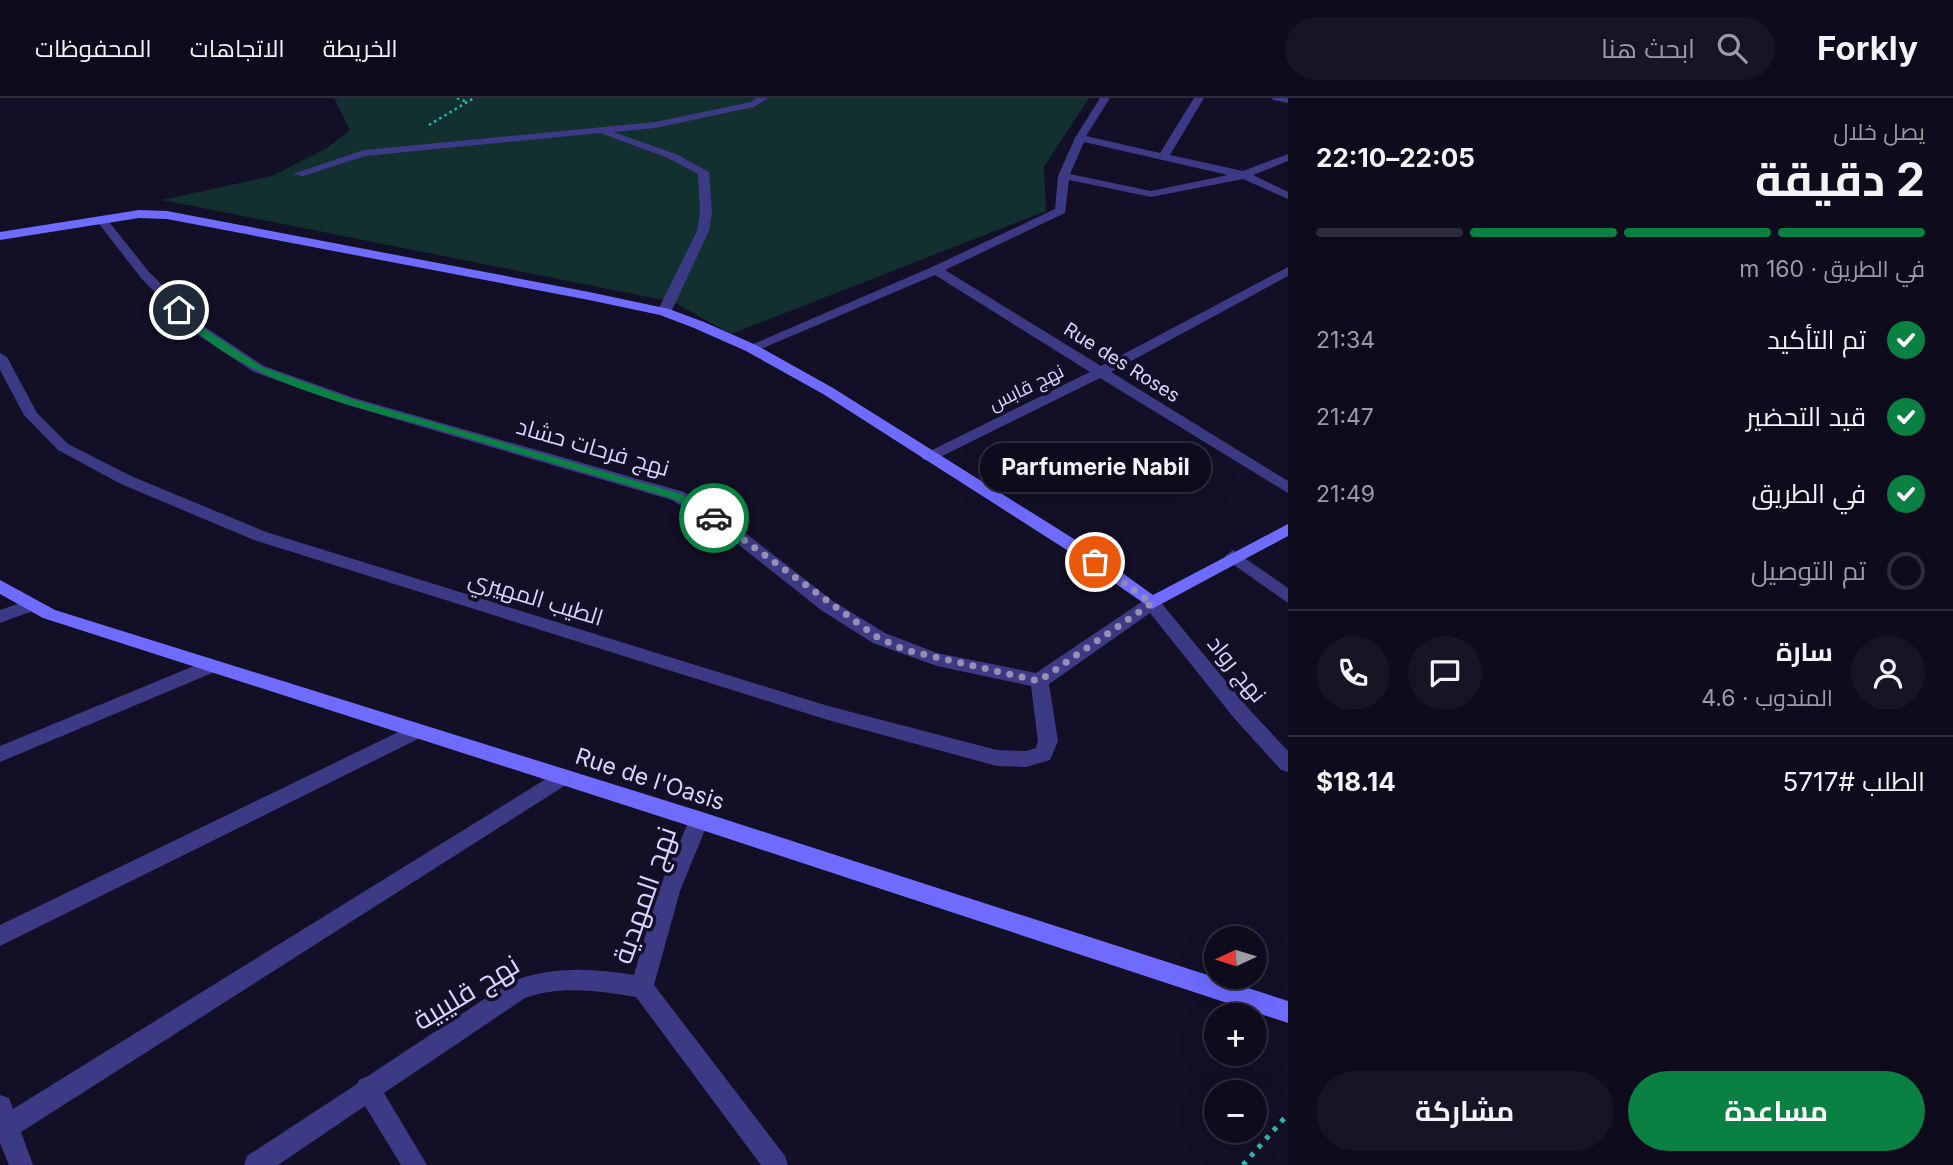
<!DOCTYPE html>
<html lang="ar">
<meta charset="utf-8">
<style>
:root{--surface:#0e0b1c;--page:#171425;--text:#f1f3f6;--muted:#9b9ba3;--line:#2e2b3b;--accent:#0b8043}
body{margin:0;font-family:Inter,Cairo,sans-serif;background:var(--page);color:var(--text);direction:rtl;height:100vh;display:flex;flex-direction:column;font-size:26px;white-space:nowrap}
*{box-sizing:border-box;margin:0}
p{font-size:23px;color:var(--muted)}
.icon{flex:none;width:38px;height:38px;fill:none;stroke:currentColor;stroke-width:2;stroke-linecap:round;stroke-linejoin:round}
.map{position:relative;flex:1;overflow:hidden;direction:ltr}
.side{display:flex;flex-direction:column;background:var(--surface);width:665px}
.side>*{flex:none}
.needle{width:46px;rotate:266deg}
.buttons{position:absolute;left:1204px;top:828px;display:grid;gap:14px}
.buttons a{display:grid;place-items:center;width:63px;height:63px;border-radius:50%;background:var(--surface);box-shadow:0 7px 28px #0002,0 0 0 2px var(--line);font-size:35px}
.pin{position:absolute;display:grid;place-items:center;width:60px;height:60px;color:#fff;margin:-30px;border:4px solid #fff;border-radius:50%;box-shadow:0 2px 7px #0007}
.courier{position:absolute;display:grid;place-items:center;width:70px;height:70px;margin:-35px;border:5px solid #0b8043;border-radius:50%;background:#fff;color:#222;box-shadow:0 2px 9px #0007}
.bubble{position:absolute;height:49px;border-radius:24px;background:var(--surface);box-shadow:0 7px 28px #0002,0 0 0 2px var(--line);font-size:23px;font-weight:700;line-height:49px;text-align:center;direction:rtl}
.summary em{font-style:normal;font-weight:700}
.summary div{display:flex;flex-direction:column-reverse}
.summary{display:flex;align-items:center;justify-content:space-between;height:119px;padding:0 28px}
h1{font-size:46px;font-weight:700;line-height:52px}
.bar{display:grid;grid-template-columns:repeat(4,1fr);gap:10px 7px;align-content:center;height:84px;padding:0 28px}
.bar i{height:9px;border-radius:5px;background:var(--line)}
.bar .selected{background:var(--accent)}
.bar p{grid-column:span 4}
.line{display:flex;align-items:center;gap:18px;padding:0 28px;border-top:2px solid var(--line)}
.line div{flex:1}
.round{display:grid;place-items:center;flex:none;width:74px;height:74px;border-radius:37px;background:var(--page)}
ol{padding:0 28px;list-style:none}
li{display:flex;align-items:center;gap:21px;height:77px}
li p{margin-inline-start:auto}
li .icon{padding:7px;border-radius:50%;background:var(--accent);color:#fff;stroke-width:4}
li:last-child{color:var(--muted)}
li i{width:38px;height:38px;border:4px solid var(--line);border-radius:50%}
.action{display:flex;gap:14px;margin-top:auto;padding:14px 28px}
.action a{flex:1;height:80px;border-radius:42px;background:var(--accent);color:#fff;font-size:28px;font-weight:700;line-height:80px;text-align:center}
.action a+a{background:var(--page);color:var(--text)}
header{display:flex;align-items:center;gap:42px;box-sizing:border-box;height:98px;padding:0 35px;background:var(--surface);border-bottom:2px solid var(--line)}
header strong{font-size:33px}
nav{display:flex;gap:38px;margin-inline-start:auto;font-size:24px}
.search{width:490px;height:63px;background:var(--page);display:flex;align-items:center;gap:18px;box-sizing:border-box;padding:0 24px;border-radius:38px;color:var(--muted);font-size:26px}
main{display:flex;flex:1;min-height:0}
.map>svg:first-child{display:block}
</style>
<header>
<strong>Forkly</strong>
<div class="search"><svg class="icon" aria-label="search" viewBox="0 0 24 24"><circle cx="10" cy="10" r="6"/><path d="M15 15l6 6"/></svg>ابحث هنا</div>
<nav><a>الخريطة</a><a>الاتجاهات</a><a>المحفوظات</a></nav>
</header>
<main>
<section class="side">
<div class="summary"><div><h1>2 دقيقة</h1><p>يصل خلال</p></div><em>22:05–22:10</em></div>
<div class="bar"><i class="selected"></i><i class="selected"></i><i class="selected"></i><i></i><p>في الطريق · 160 m</p></div>
<ol>
<li><svg class="icon" aria-label="check" viewBox="0 0 24 24"><path d="M5 12l5 5 9-10"/></svg>تم التأكيد<p>21:34</p></li>
<li><svg class="icon" aria-label="check" viewBox="0 0 24 24"><path d="M5 12l5 5 9-10"/></svg>قيد التحضير<p>21:47</p></li>
<li><svg class="icon" aria-label="check" viewBox="0 0 24 24"><path d="M5 12l5 5 9-10"/></svg>في الطريق<p>21:49</p></li>
<li><i></i>تم التوصيل</li>
</ol>
<div class="line" style="height:126px"><a class="round"><svg class="icon" aria-label="person" viewBox="0 0 24 24"><circle cx="12" cy="8" r="4"/><path d="M4 21q1-7 8-7t8 7"/></svg></a><div><b>سارة</b><p>المندوب · 4.6</p></div><a class="round"><svg class="icon" aria-label="chat" viewBox="0 0 24 24"><path d="M4 5h16v11H9l-5 4z"/></svg></a><a class="round"><svg class="icon" aria-label="phone" viewBox="0 0 24 24"><path d="M5 4h4l2 5-3 2q2 4 5 5l2-3 5 2v4C11 20 4 13 5 4z"/></svg></a></div>
<div class="line" style="height:91px"><div>الطلب #5717</div><b>$18.14</b></div>
<div class="action"><a>مساعدة</a><a>مشاركة</a></div>
</section>
<div class="map">
<svg width="1288" height="1067" viewBox="0 0 1288 1067">
<rect width="100%" height="100%" fill="#130f26"/>
<path fill="#12302f" d="M334,0H1089L1044,69L1046,113L731,236L674,204L162,102L272,78L327,50L350,32Z"/>
<g fill="none" stroke-linecap="round" stroke-linejoin="round">
<g stroke="#2fb8b0" stroke-width="2.5" stroke-dasharray="2.5 3.5" stroke-linecap="butt">
<path d="M457,0L467,4"/>
<path d="M429,27L474,0"/>
</g>
<path stroke="#2fb8b0" stroke-width="5" stroke-dasharray="4.5 7" stroke-linecap="butt" d="M1243,1067L1288,1016"/>
<g fill="#3d3a85" fill-rule="evenodd">
<path d="M756,0H768L754,9L655,30L613,34L676,56L709,74L712,114L709,133L671,214L664,218L657,214L697,133L700,114L698,76L668,60L600,35L365,58L303,78L293,76L364,52L655,24L751,4Z"/>
<path d="M1100,0H1110L1086,38L1160,55L1194,0H1204L1170,57L1243,73L1288,56V63L1253,77L1288,94V101L1243,81L1151,99L1069,82L1065,115L945,172L1101,268L1288,169V178L1111,274L1288,383V395L1100,280L934,362H924L921,359L924,356L1090,274L935,177L756,253L751,254L744,250L932,169L1055,111L1058,78L1075,40ZM1084,44L1228,77L1151,93L1070,76Z"/>
<path d="M1272,0H1288V5L1273,2Z"/>
<path d="M102,118L106,120L149,174L202,227L264,268L354,300L684,394L735,427L833,503L885,535L937,555L1036,575L1146,501H1158L1248,610L1288,653V674L1281,672L1234,620L1150,515L1049,586L1058,643L1050,662L1026,669L997,668L828,622L254,442L121,386L58,352L24,317L0,272V255L7,259L37,315L68,346L131,378L266,434L828,608L997,652L1026,653L1036,650L1038,643L1031,588L937,568L873,545L821,512L724,435L672,402L344,306L254,274L192,233L141,180L96,122Z"/>
<path d="M1233,452L1288,490V505L1227,462L1225,458Z"/>
<path d="M32,501L41,507L38,511L0,525V512Z"/>
<path d="M211,561L217,563L220,568L217,573L0,664V648Z"/>
<path d="M417,625L424,628L426,633L424,638L0,848V827Z"/>
<path d="M562,671L569,673L572,679L569,685L21,1034L33,1067H9L0,1045V997L9,1000L13,1011Z"/>
<path d="M699,713L706,716L709,722L680,793L654,887L785,1058L788,1067H761L636,899C599,893 561,887 525,900L384,995L427,1067H401L365,1008L278,1067H244L247,1058L357,986L359,982L368,978L510,884C552,868 590,870 634,877L658,793L692,716Z"/>
</g>
<g fill="#6f6bff" fill-rule="evenodd">
<path d="M139,112L167,113L589,194L669,211L704,224L756,247L833,290L1082,446L1153,497L1288,426V438L1152,511L1070,454L823,296L746,253L694,230L660,217L589,202L167,121L139,120L0,142V134Z"/>
<path d="M0,482L55,512L699,713L1288,903V925L699,731L43,520L0,496Z"/>
</g>
</g>
<path fill="#0b8043" d="M179,210L200,228L262,269L352,301L681,396L719,420L711,422L674,401C601,379 527,358 454,336C364,310 239,287 175,212Z"/>
<g fill="none" stroke-linecap="round" stroke-linejoin="round">
<path stroke="#948fb3" stroke-width="7" stroke-dasharray="0 12.6" d="M714,420L877,539L905,552L1039,583L1152,505L1095,464"/>
</g>
<g text-anchor="middle" stroke-width="7" stroke-linejoin="round" paint-order="stroke">
<g font-size="19" fill="#d9d4ff" stroke="#130f26">
<text transform="translate(1122 264) rotate(32)" y="7">Rue des Roses</text>
<text transform="translate(1026 289) rotate(-26)" y="7">نهج قابس</text>
</g>
<g font-size="23" fill="#d9d4ff" stroke="#130f26">
<text transform="translate(593 349) rotate(16)" y="8">نهج فرحات حشاد</text>
<text transform="translate(536 500) rotate(17)" y="8">الطيب المهيري</text>
<text transform="translate(1237 571) rotate(51)" y="8">نهج رواد</text>
<text transform="translate(650 681) rotate(18)" y="8">Rue de l'Oasis</text>
</g>
<g font-size="28" fill="#d9d4ff" stroke="#130f26">
<text transform="translate(644 797) rotate(-71)" y="10">نهج المهدية</text>
<text transform="translate(466 894) rotate(-31)" y="10">نهج قليبية</text>
</g>
</g>
</svg>
<div class="buttons">
<a><svg class="needle" viewBox="-14 -14 28 28"><path d="M0-13l5 13h-10z" fill="#e53935"/><path d="M0 13l5-13h-10z" fill="#9b9ba3"/></svg></a>
<a>+</a>
<a>−</a>
</div>
<div class="pin" style="left:1095px;top:464px;background:#ea580c"><svg class="icon" aria-label="bag" viewBox="0 0 24 24"><path d="M5 8h14l-1 12H6zM9 8a3 3 0 0 1 6 0"/></svg></div>
<div class="pin" style="left:179px;top:212px;background:#1f2937"><svg class="icon" aria-label="home" viewBox="0 0 24 24"><path d="M3 11l9-7 9 7M6 9v11h12V9"/></svg></div>
<div class="courier" style="left:714px;top:420px"><svg class="icon" aria-label="car" viewBox="0 0 24 24"><path d="M5 17H2v-5l4-1 3-4h7l3 4 3 1v5h-3M9 17h6M6 11h13"/><circle cx="7" cy="17" r="2"/><circle cx="17" cy="17" r="2"/></svg></div>
<div class="bubble" style="left:980px;top:345px;width:231px">Parfumerie Nabil</div>
</div>
</main>
